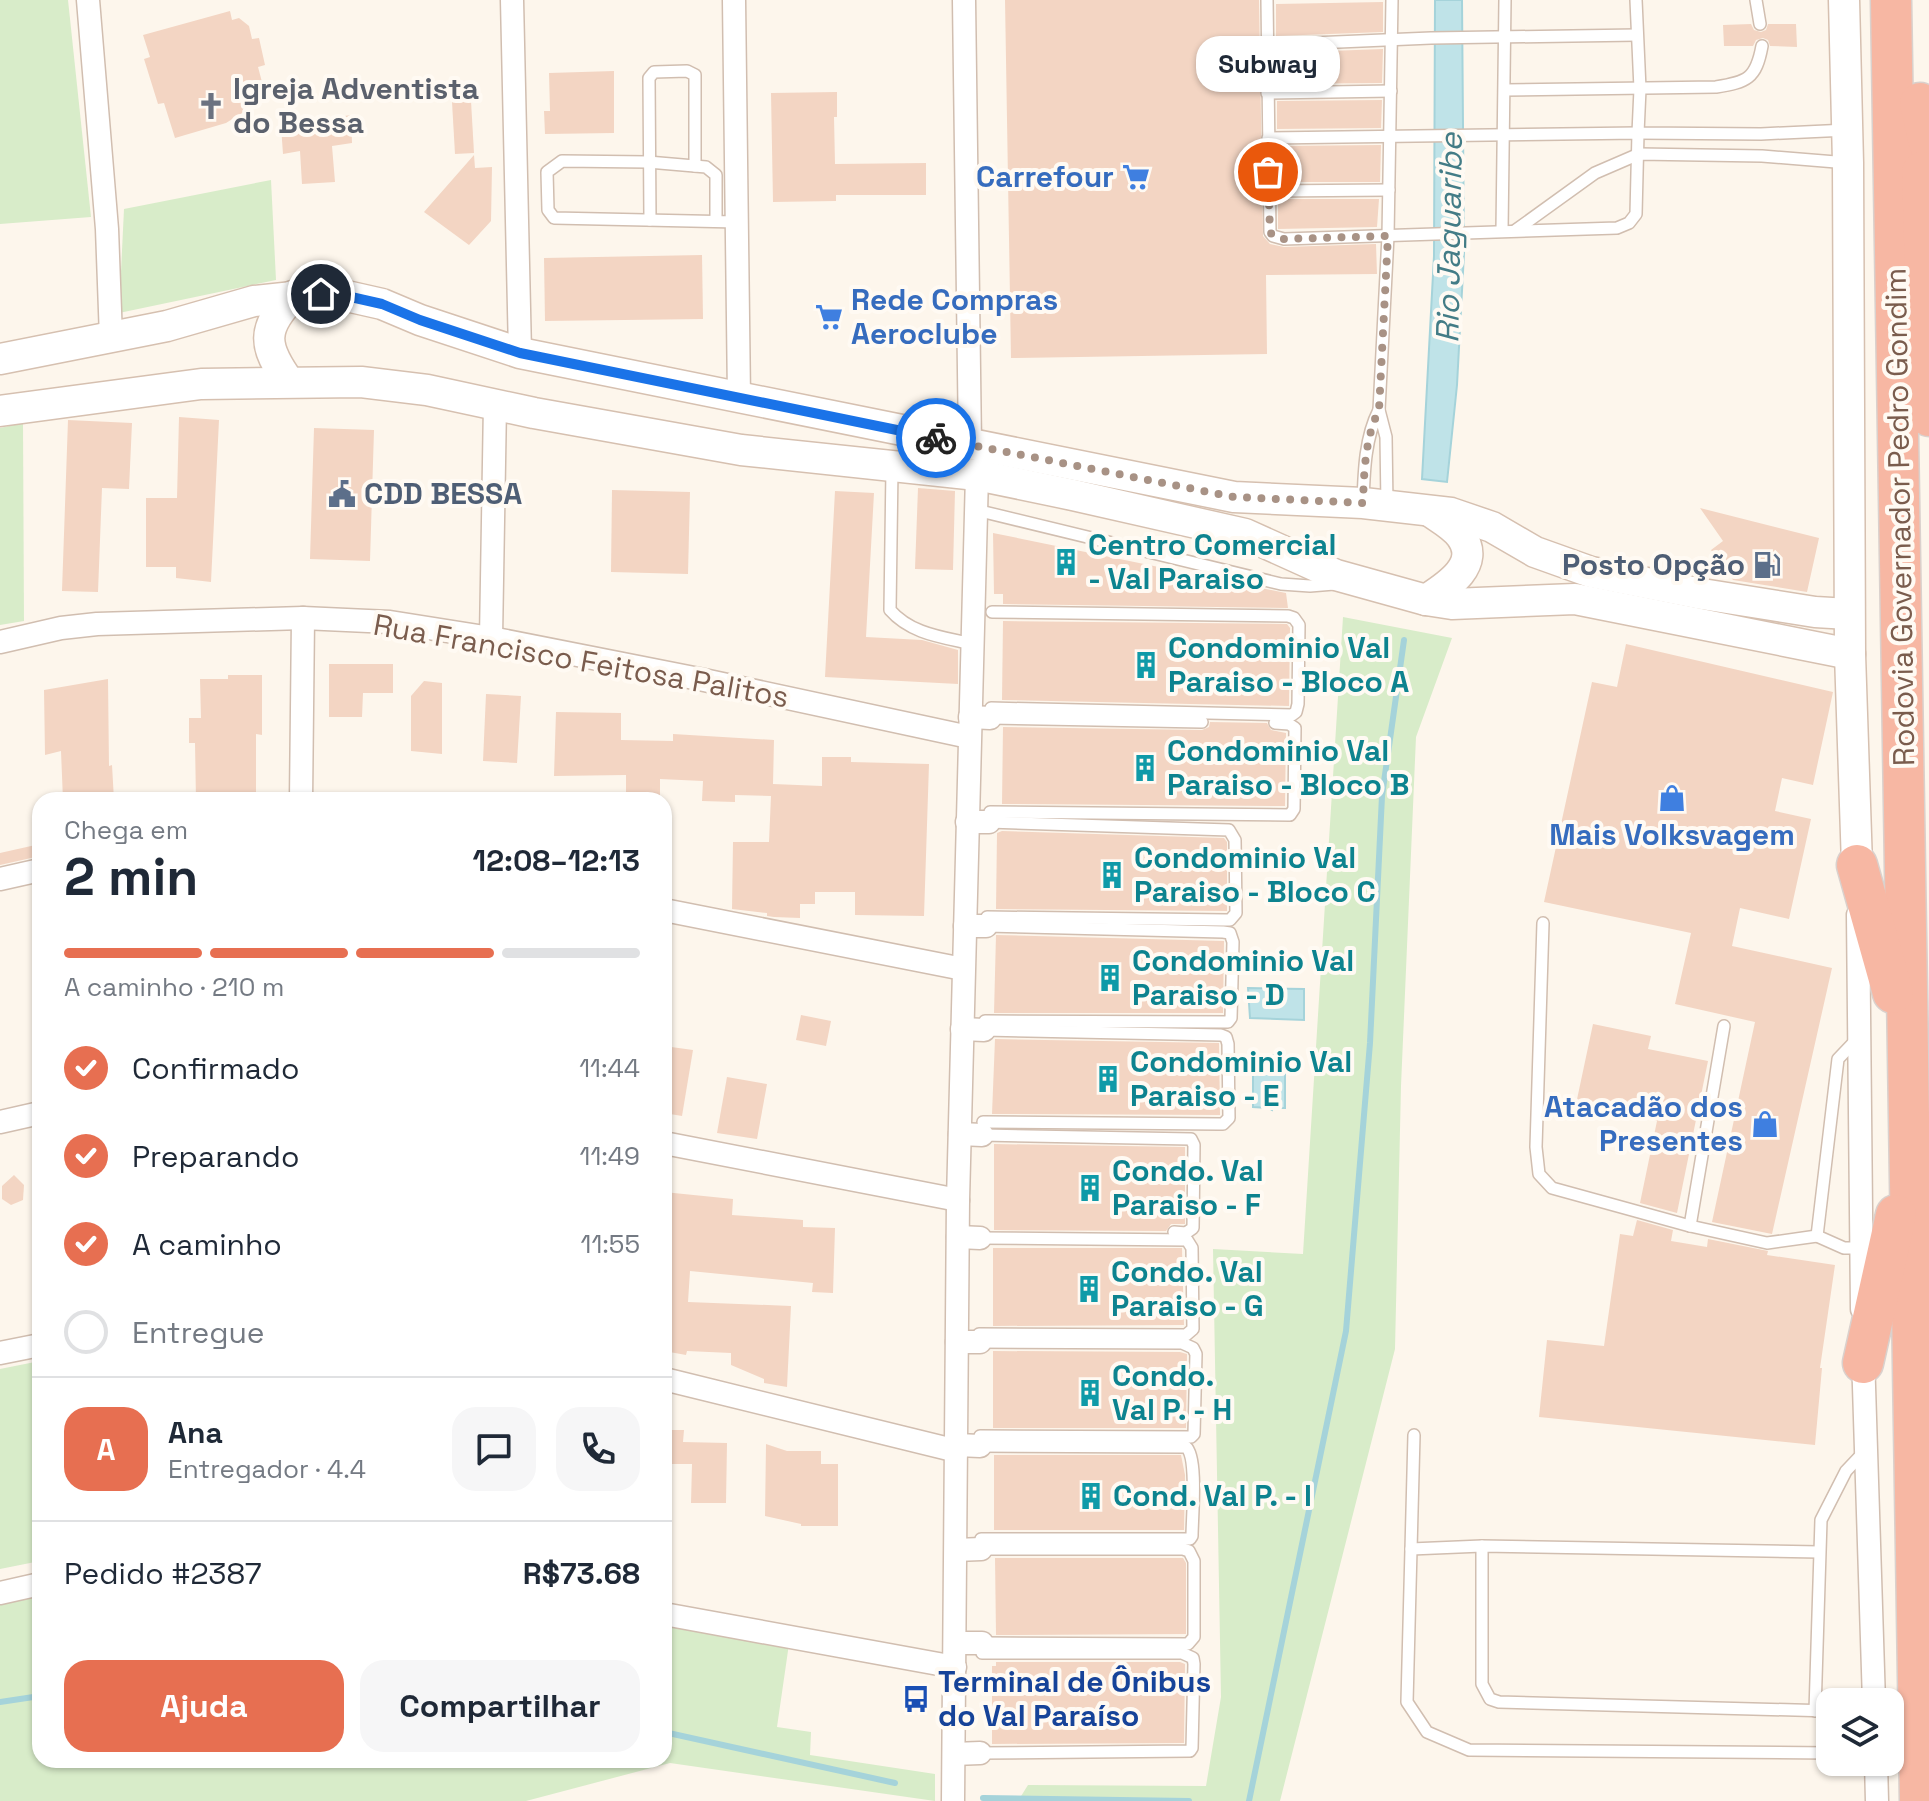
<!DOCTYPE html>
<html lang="pt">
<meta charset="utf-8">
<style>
:root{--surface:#fff;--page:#f6f6f7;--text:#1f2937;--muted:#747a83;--line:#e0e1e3;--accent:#e76f51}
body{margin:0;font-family:"Space Grotesk",sans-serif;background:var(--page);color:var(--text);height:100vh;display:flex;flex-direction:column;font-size:30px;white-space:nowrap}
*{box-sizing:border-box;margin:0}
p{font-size:26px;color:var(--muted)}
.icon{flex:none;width:44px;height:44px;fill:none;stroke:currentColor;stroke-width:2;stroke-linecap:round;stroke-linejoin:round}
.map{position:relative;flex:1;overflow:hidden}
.details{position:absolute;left:32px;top:792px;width:640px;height:976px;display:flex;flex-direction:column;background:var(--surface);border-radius:24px;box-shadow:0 2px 6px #0004}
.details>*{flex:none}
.controls{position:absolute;left:1816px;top:1688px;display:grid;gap:16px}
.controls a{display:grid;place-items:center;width:88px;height:88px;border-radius:16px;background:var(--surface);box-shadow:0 2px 6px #0004;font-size:40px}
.pin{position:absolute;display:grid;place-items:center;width:68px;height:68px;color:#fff;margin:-34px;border:4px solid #fff;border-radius:50%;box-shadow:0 2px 8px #0007}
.courier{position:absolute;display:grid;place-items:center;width:80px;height:80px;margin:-40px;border:6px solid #1a73e8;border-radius:50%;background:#fff;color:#222;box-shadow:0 2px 10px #0007}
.bubble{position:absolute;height:56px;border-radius:24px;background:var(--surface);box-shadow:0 2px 6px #0004;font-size:26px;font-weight:800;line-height:56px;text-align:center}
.headline em{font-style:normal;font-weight:800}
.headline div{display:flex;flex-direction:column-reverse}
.headline{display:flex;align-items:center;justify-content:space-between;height:136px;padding:0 32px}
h1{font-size:52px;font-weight:800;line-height:60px}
.bar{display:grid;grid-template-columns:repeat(4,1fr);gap:12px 8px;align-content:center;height:96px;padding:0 32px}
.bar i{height:10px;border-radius:6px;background:var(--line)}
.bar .current{background:var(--accent)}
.bar p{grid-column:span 4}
.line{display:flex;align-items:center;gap:20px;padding:0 32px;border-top:2px solid var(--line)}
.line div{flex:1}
.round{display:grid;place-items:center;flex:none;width:84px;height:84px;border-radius:24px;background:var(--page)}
ol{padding:0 32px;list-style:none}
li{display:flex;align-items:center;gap:24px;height:88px}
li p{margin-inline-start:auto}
li .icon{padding:8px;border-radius:50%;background:var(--accent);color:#fff;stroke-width:4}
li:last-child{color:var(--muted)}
li i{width:44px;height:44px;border:4px solid var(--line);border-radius:50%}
.cta{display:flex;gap:16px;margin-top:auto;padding:16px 32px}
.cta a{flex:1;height:92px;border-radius:24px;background:var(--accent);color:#fff;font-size:32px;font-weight:800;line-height:92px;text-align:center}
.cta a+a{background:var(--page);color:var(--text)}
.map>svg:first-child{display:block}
</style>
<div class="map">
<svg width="1929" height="1801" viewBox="0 0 1929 1801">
<rect width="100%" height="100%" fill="#fdf6ec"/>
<g fill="#d8ecc9">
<path d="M0,0H68L91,217L0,224Z"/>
<path d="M271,180L276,280L119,313L124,209Z"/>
<path d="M23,423L24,621L0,625V428Z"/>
<path d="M1343,617L1452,638L1416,737L1401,1086L1395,1349L1280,1801H1018L1028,1785L1206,1786L1221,1697L1213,1249L1303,1254Z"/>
<path d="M40,1361V1561L0,1569V1369Z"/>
<path d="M40,1582V1760H664V1614L790,1637L777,1727L811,1732L810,1755L935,1774V1801L670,1763L526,1801H0V1591Z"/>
</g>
<g fill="#bfe3e8" stroke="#a5d3da" stroke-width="2">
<path d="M1435,0H1462L1464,253L1457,385L1447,482L1422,479L1434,256Z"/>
<path d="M1248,988L1304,989V1020L1250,1018Z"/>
<path d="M1269,1055L1285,1056V1108H1273L1272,1110L1269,1108L1253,1107V1056Z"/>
</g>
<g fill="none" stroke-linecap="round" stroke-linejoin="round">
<g stroke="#a5d3da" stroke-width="6">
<path d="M0,1702L40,1696"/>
<path d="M664,1732L895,1783"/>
<path d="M983,1798L1189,1801"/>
<path d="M1249,1801L1346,1331L1370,1043L1382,796L1404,640"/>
</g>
</g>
<g fill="#f3d5c3">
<path d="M1005,0H1259L1263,236L1270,244L1284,247L1376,244L1377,274L1266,275L1267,354L1011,358Z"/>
<path d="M1383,2V32L1276,36V4Z"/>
<path d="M230,11L232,20L239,18L249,26L252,39L259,38L265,65L258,67L262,82L257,85L261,101L226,123L175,138L164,103L158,104L144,59L150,57L143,35Z"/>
<path d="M1751,24L1754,30L1761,32L1766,30L1768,24H1796L1797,47L1770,46L1768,40L1763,38L1756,40L1753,46H1724L1723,25Z"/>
<path d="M1383,49L1382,83L1277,84L1276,53Z"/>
<path d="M614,71V133L545,134L544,111H550L549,73Z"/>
<path d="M837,92V117H834L835,164L926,163V195H836V201L773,202L771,93Z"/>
<path d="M1382,100L1381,128L1277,129V101Z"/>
<path d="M471,101L474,153L455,154L452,102Z"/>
<path d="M351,115L352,143L332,146L335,182L302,184L300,151L283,154L281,126Z"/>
<path d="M1381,145L1380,182H1278L1277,146Z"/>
<path d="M474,155L475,168L492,167L491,221L469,245L424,212Z"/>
<path d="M1278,199H1379L1377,227L1278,229Z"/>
<path d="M702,255L703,319L545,321L544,258Z"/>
<path d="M179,417L219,420L211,582L176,578V567H146V498H177Z"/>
<path d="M68,420L132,423L129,489L102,488L98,592L62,591Z"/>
<path d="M314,428L374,430L370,561L310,559Z"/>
<path d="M918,488L955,491L953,570L915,569Z"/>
<path d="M612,490L690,492L688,574L611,572Z"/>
<path d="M835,491L874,493L866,637L922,640L958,650V684L825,677Z"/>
<path d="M1700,508L1819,538L1807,592L1733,580L1711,550L1723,541Z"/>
<path d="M993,533L1286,593L1288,608L1003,604V594H994Z"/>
<path d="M1003,621L1287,624L1290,628L1289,706L1002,700Z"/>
<path d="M1626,644L1833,692L1813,785L1782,778L1775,811L1811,819L1789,919L1740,908L1732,946L1832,968L1772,1234L1712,1222L1755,1022L1675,1004L1691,933L1544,902L1592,682L1617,687Z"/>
<path d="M329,664H393V693H363L362,717H329Z"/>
<path d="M228,675H262V735L256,734V800H196L195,743H189V718H201L200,679H228Z"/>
<path d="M108,679L109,766L112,765L114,800H63L61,751L45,755L44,690Z"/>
<path d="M424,681L442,683V754L411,751V696Z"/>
<path d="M486,694L521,696L517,763L483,761Z"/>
<path d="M556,712L621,713V740L673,741V734L774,740L773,784L822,786V757H851V762L929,764L924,916L855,915V892H815V904H800V918L774,917L767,916V913L732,909L733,842H769L771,796L735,795V802L702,801L703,781L660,779V797L626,796V775L554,776Z"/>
<path d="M1210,722L1267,723L1271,730L1286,733L1285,806L1002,804L1003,727L1202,730L1209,727Z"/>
<path d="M1002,831L1224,838L1227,842V911L996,909L997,833Z"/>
<path d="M40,844V856L0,865V853Z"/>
<path d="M996,935L1224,941L1223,1013H994Z"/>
<path d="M801,1015L831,1021L826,1046L796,1040Z"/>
<path d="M1593,1024L1651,1036L1648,1049L1708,1061L1677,1213L1640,1203L1657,1121L1576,1104Z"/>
<path d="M995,1039L1219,1043L1220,1115L992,1114Z"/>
<path d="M664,1046L693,1050L682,1116L664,1113Z"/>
<path d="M727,1077L767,1084L757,1139L717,1133Z"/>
<path d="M994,1144L1185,1147V1224H1171L1166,1231L994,1230Z"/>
<path d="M14,1175L24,1185L23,1200L11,1205L2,1199V1186Z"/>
<path d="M664,1192L733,1199L732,1215L803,1220V1227L835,1228L833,1293L812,1292L813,1283L690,1271L688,1302L791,1306L787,1387L764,1383V1379L731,1365V1353L687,1351L686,1355L664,1351Z"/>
<path d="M1637,1220L1673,1230L1671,1241L1707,1247L1708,1239L1768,1251L1767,1255L1835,1265L1820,1368H1822L1815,1445L1539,1417L1547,1340L1604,1346L1620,1234L1633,1236Z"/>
<path d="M993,1248H1182L1184,1325L993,1326Z"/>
<path d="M993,1351L1180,1352L1187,1354L1186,1428H993Z"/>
<path d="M664,1430H684L683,1442L727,1443L726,1503H691L692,1464H664Z"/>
<path d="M766,1444L787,1451H821V1464H838V1526H801V1524L765,1516Z"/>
<path d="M994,1455H1181L1185,1475L1184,1530H994Z"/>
<path d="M995,1558H1183L1186,1563V1634L996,1635Z"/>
<path d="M996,1662H1180L1185,1664L1184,1743L992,1744V1666H996Z"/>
</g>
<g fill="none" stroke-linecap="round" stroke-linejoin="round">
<g stroke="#d1beb0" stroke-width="14">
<g id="lane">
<path d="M1267,0L1270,232L1273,236L1284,239L1617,228L1629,223L1636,214L1638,133L1268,138"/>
<path d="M1636,0L1640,89L1638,133L1761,134L1847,130"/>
<path d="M1756,0L1760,24"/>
<path d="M1267,45L1431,38L1637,35"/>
<path d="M1505,90L1716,87C1747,82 1756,79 1762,46"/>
<path d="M1267,93L1391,91"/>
<path d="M1269,191L1389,190"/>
<path d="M650,220L649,78L654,72L687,71L695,75V166"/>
<path d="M716,221V175L706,167L648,162L562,161L547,172L548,210L554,218L737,222"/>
<path d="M1502,230L1505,0"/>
<path d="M1516,230L1595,173L1639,154L1762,156L1848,163"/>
<path d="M1379,410L1388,236L1392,0"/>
<path d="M892,469L890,610C911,634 942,637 972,644"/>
<path d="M1363,502C1364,472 1365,437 1379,410L1386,437L1387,505"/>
<path d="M976,510L1281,584L1310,586L1334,584"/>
<path d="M991,708L1292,715L1296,712L1298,704L1299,625L1294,618L1288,616L992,612"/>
<path d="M990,718L1202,722"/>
<path d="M990,812L1290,815L1294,809L1295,728L1289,724L1275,723"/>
<path d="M987,917L1225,920H1230L1236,913L1235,840L1229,830L989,822"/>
<path d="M1543,923L1536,1147L1539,1174L1552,1188L1690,1226L1767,1243L1817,1236"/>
<path d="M985,1021L1228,1022L1231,1018L1233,942L1230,933L1223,932L986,926"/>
<path d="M1859,1037L1838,1059L1817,1236L1844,1248H1861"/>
<path d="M983,1122L1219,1124H1223L1229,1118L1228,1044L1226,1037L1221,1035L984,1030"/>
<path d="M982,1135L1191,1139L1194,1145L1193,1228L1186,1233L1174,1232"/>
<path d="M1690,1226L1724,1026"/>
<path d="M979,1334L1186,1335L1193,1329L1192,1248L1187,1240L980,1238"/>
<path d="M980,1342L1182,1343L1193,1348L1196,1354L1194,1434L1191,1437L980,1436"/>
<path d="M1414,1435L1407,1702L1427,1732L1469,1750L1830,1753"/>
<path d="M980,1446L1186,1447C1198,1457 1192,1518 1192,1536L1190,1539H981"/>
<path d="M1482,1546V1684L1490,1699L1499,1702L1830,1711"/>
<path d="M981,1549H1183L1189,1551L1194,1561V1637L1188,1644L982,1643"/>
<path d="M1411,1549L1482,1546L1819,1552"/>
<path d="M1815,1711L1821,1520L1846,1471L1865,1451"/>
<path d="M980,1753L1190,1751L1192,1748L1194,1664L1193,1658L1182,1653H982"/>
</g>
</g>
<g stroke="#d1beb0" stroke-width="25">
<g id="street">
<path d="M88,0L107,229L111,338"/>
<path d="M512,0L520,353"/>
<path d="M734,0L739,398"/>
<path d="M964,0L970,445"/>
<path d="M491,638L495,404"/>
<path d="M0,642L61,628L97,624L303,618L390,622L491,638L704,680L969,737"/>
<path d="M970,717L990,718"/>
<path d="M301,800L303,618"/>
<path d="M967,822H989"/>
<path d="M0,879L40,870"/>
<path d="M664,910L963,969"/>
<path d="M1858,915L1862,1309"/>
<path d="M965,926H986"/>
<path d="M962,1029L984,1030"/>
<path d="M0,1122L40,1113"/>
<path d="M960,1134L982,1135"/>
<path d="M664,1143L958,1200"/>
<path d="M958,1237L980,1238"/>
<path d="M957,1342H980"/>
<path d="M0,1353L40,1345"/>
<path d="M1863,1355L1874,1702"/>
<path d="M664,1379L957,1451"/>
<path d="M957,1445L980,1446"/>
<path d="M956,1550L981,1549"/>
<path d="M0,1593L40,1584"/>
<path d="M664,1614L955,1667"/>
<path d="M955,1643H982"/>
<path d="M954,1754L980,1753"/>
<path d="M1876,1762L1877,1801"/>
<path d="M953,1801L958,1200L977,475"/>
</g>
</g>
<g stroke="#d6c0b0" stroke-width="33">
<g id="secondary">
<path d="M1844,0L1848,163L1850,654L1857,865"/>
<path d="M0,359L167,326L254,301L321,294L351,297L382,304L420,320L520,353L1234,497L1363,503L1451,513L1492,527L1535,552L1591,572L1702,594L1815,612L1849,614"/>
<path d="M289,382C263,346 261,329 293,296"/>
<path d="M0,411L201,384L361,382L427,390L534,413L741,450L977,475L1073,495L1245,534L1336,575L1426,600L1452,604L1575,599L1850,654"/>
<path d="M1426,600C1446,587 1482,565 1461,536C1454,526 1441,519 1431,512"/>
</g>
</g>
<g stroke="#dad1cd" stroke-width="43">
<g id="highway">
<path d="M1891,0L1920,1801"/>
<path d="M1920,103L1929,143"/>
<path d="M1922,172L1929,416"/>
<path d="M1857,865L1893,993"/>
<path d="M1863,1363L1896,1215"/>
</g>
</g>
<use href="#lane" stroke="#fff" stroke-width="11"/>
<use href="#street" stroke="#fff" stroke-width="22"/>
<use href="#secondary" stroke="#fff" stroke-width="30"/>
<use href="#highway" stroke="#f7b7a3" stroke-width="40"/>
</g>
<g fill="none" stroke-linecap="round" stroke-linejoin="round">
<path stroke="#a89285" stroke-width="8" stroke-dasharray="0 14.4" d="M936,438L1234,497L1363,503C1364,472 1365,438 1379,410L1388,236L1284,239L1273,236L1270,232L1268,172"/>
<path stroke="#1a73e8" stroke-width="10" d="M321,294L351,297L382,304L420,320L520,353L936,438"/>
</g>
<defs>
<g id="church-bare" transform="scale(2.16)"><path d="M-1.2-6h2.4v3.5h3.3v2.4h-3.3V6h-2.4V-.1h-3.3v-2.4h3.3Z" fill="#6b7280" stroke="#fffaf3" stroke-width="2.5" paint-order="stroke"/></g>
<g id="supermarket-bare" transform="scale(2.16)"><path d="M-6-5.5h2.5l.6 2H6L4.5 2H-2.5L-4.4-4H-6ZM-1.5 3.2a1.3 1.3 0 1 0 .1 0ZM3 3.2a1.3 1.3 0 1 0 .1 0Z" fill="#3f7fe0" stroke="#fffaf3" stroke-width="2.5" paint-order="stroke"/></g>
<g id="civic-bare" transform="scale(2.16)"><path d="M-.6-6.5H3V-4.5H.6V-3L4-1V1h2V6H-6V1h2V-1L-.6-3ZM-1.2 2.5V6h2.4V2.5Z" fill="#5c6f8a" stroke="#fffaf3" stroke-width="2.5" paint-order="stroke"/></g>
<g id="building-bare" transform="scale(2.16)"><path d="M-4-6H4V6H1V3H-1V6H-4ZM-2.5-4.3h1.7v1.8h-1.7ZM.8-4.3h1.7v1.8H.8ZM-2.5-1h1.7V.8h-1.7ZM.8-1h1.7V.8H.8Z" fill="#0f9aa8" stroke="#fffaf3" stroke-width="2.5" paint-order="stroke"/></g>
<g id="fuel-bare" transform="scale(2.16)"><path d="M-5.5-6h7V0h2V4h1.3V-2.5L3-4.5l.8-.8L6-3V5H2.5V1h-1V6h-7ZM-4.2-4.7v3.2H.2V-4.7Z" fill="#5c6f8a" stroke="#fffaf3" stroke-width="2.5" paint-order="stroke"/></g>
<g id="shop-bare" transform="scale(2.16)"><path d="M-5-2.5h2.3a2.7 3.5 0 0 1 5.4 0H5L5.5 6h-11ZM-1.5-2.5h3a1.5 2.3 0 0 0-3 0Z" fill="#3f7fe0" stroke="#fffaf3" stroke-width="2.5" paint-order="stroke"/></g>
<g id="bus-bare" transform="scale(2.16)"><path d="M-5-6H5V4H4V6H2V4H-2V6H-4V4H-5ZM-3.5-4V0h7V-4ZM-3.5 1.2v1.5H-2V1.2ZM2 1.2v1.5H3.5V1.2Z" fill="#1a4fb4" stroke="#fffaf3" stroke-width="2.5" paint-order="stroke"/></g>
</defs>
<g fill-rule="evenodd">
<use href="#church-bare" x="211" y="106"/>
<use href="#supermarket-bare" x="1136" y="177"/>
<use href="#supermarket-bare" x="829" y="317"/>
<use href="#civic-bare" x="342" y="494"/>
<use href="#building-bare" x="1066" y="562"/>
<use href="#fuel-bare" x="1767" y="565"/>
<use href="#building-bare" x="1146" y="665"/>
<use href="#building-bare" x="1145" y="768"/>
<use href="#shop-bare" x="1672" y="798"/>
<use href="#building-bare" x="1112" y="875"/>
<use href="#building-bare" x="1110" y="978"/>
<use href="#building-bare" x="1108" y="1079"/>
<use href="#shop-bare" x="1765" y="1124"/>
<use href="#building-bare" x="1090" y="1188"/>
<use href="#building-bare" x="1089" y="1289"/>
<use href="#building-bare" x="1090" y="1393"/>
<use href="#building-bare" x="1091" y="1496"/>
<use href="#bus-bare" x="916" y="1699"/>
</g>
<g text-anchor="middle" stroke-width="8" stroke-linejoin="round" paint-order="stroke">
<g font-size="30" font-weight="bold" fill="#5b616d" stroke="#fffaf3" text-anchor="start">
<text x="233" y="99">Igreja Adventista<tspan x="233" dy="34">do Bessa</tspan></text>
</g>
<g font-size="30" font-weight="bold" fill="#366cbe" stroke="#fffaf3" text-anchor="end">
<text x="1114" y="187">Carrefour</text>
<text x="851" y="310" text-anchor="start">Rede Compras<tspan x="851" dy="34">Aeroclube</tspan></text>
<text x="1672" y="845" text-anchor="middle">Mais Volksvagem</text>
<text x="1743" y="1117">Atacadão dos<tspan x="1743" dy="34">Presentes</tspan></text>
</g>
<g font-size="30" font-weight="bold" fill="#4e5e75" stroke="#fffaf3" text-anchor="start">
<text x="364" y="504">CDD BESSA</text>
<text x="1745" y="575" text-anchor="end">Posto Opção</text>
</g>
<g font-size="30" fill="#7a5c4d" stroke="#fffaf3">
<text transform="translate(1900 517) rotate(-91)" y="10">Rodovia Governador Pedro Gondim</text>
<text transform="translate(581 661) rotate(10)" y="10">Rua Francisco Feitosa Palitos</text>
</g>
<g font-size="30" font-weight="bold" fill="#0d838f" stroke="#fffaf3" text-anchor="start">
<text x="1088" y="555">Centro Comercial<tspan x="1088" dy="34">- Val Paraiso</tspan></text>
<text x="1168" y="658">Condominio Val<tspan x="1168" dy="34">Paraiso - Bloco A</tspan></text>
<text x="1167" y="761">Condominio Val<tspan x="1167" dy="34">Paraiso - Bloco B</tspan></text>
<text x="1134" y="868">Condominio Val<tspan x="1134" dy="34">Paraiso - Bloco C</tspan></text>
<text x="1132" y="971">Condominio Val<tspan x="1132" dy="34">Paraiso - D</tspan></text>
<text x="1130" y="1072">Condominio Val<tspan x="1130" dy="34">Paraiso - E</tspan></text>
<text x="1112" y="1181">Condo. Val<tspan x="1112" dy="34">Paraiso - F</tspan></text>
<text x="1111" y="1282">Condo. Val<tspan x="1111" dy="34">Paraiso - G</tspan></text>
<text x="1112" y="1386">Condo.<tspan x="1112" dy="34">Val P. - H</tspan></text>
<text x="1113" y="1506">Cond. Val P. - I</text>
</g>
<g font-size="30" font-weight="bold" fill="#164399" stroke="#fffaf3" text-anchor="start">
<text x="938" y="1692">Terminal de Ônibus<tspan x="938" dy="34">do Val Paraíso</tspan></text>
</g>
<g font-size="32" font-style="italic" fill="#437c86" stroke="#fffaf3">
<text transform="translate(1449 238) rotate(-89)" y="11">Rio Jaguaribe</text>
</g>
</g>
</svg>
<div class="controls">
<a><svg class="icon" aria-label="layers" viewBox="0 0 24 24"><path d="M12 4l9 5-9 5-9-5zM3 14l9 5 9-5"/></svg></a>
</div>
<div class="pin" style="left:1268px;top:172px;background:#ea580c"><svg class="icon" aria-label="bag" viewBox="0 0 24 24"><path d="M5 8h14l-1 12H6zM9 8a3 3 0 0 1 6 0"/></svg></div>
<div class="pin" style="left:321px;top:294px;background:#1f2937"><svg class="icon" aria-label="home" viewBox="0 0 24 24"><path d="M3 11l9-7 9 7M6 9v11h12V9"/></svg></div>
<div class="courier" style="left:936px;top:438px"><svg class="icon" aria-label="bike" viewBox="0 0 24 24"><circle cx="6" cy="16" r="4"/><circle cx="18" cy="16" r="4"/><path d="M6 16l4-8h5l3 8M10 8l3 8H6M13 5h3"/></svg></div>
<div class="bubble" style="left:1196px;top:36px;width:144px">Subway</div>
<section class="details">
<div class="headline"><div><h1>2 min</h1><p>Chega em</p></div><em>12:08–12:13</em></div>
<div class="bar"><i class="current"></i><i class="current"></i><i class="current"></i><i></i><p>A caminho · 210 m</p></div>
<ol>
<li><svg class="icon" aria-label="check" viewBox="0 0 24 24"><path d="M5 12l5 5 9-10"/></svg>Confirmado<p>11:44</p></li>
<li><svg class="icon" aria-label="check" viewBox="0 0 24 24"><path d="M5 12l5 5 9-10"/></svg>Preparando<p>11:49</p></li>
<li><svg class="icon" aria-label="check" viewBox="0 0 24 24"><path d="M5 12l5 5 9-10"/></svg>A caminho<p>11:55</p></li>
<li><i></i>Entregue</li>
</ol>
<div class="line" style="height:144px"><b class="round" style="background:var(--accent);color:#fff">A</b><div><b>Ana</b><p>Entregador · 4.4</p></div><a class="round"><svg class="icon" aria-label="chat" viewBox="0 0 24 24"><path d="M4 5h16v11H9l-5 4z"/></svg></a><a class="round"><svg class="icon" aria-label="phone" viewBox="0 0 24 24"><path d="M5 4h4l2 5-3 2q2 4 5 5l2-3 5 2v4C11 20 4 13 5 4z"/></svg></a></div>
<div class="line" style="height:104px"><div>Pedido #2387</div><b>R$73.68</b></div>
<div class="cta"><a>Ajuda</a><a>Compartilhar</a></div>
</section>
</div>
